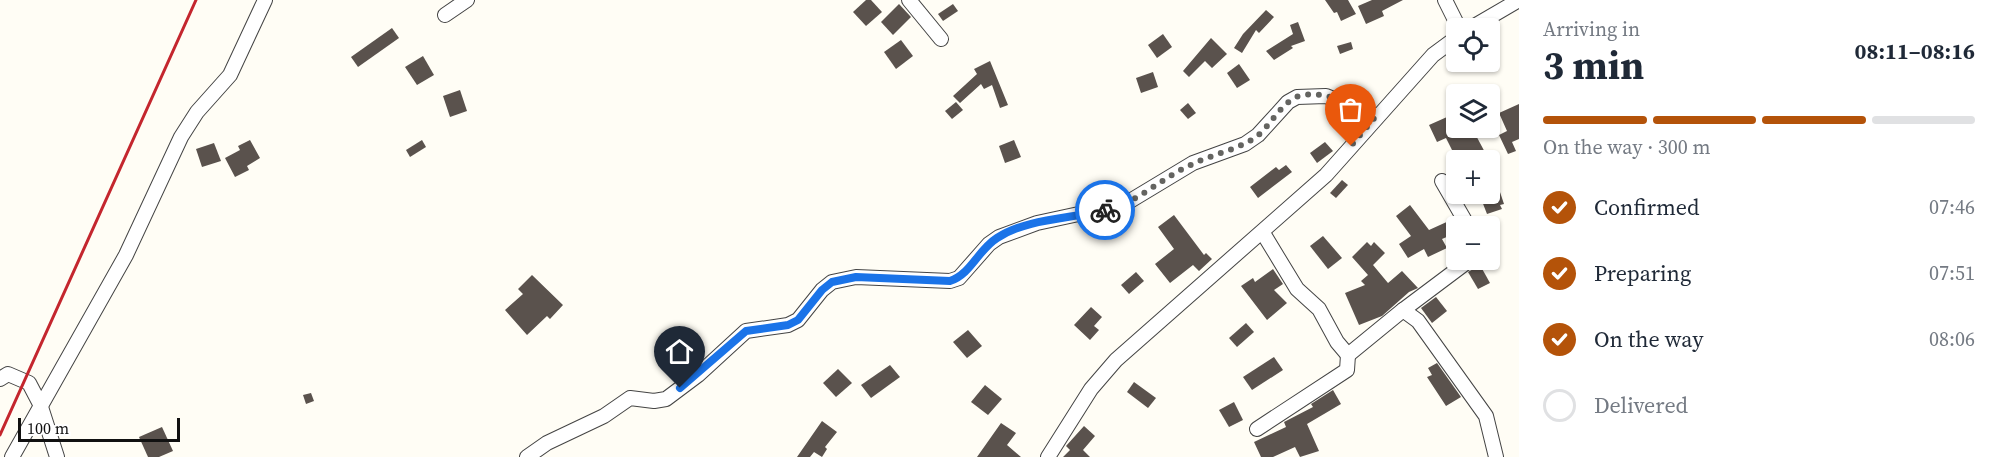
<!DOCTYPE html>
<meta charset="utf-8">
<style>
:root{--surface:#fff;--page:#f6f6f7;--text:#1f2937;--muted:#747a83;--line:#e0e1e3;--accent:#b45309}
body{margin:0;font-family:"Source Serif 4",serif;background:var(--page);color:var(--text);height:100vh;display:flex;flex-direction:column;font-size:22px;white-space:nowrap}
*{box-sizing:border-box;margin:0}
p{font-size:20px;color:var(--muted)}
.icon{flex:none;width:33px;height:33px;fill:none;stroke:currentColor;stroke-width:2;stroke-linecap:round;stroke-linejoin:round}
.map{position:relative;flex:1;overflow:hidden}
.panel{display:flex;flex-direction:column;background:var(--surface);width:480px}
.panel>*{flex:none}
.fabs{position:absolute;left:1446px;top:18px;display:grid;gap:12px}
.fabs a{display:grid;place-items:center;width:54px;height:54px;border-radius:6px;background:var(--surface);box-shadow:0 2px 4px #0004;font-size:30px}
.scale{position:absolute;left:18px;bottom:15px;width:162px;box-sizing:border-box;padding-left:6px;border:3px solid #111;border-top:0;font-size:16px;line-height:21px;white-space:nowrap;color:#111;-webkit-text-stroke:4px #fff;paint-order:stroke}
.pin{position:absolute;display:grid;place-items:center;width:51px;height:51px;color:#fff;margin:-62px -26px;border-radius:50% 50% 50% 0;rotate:-45deg;box-shadow:0 0 6px #0007}
.pin .icon{rotate:45deg}
.courier{position:absolute;display:grid;place-items:center;width:60px;height:60px;margin:-30px;border:4px solid #1a73e8;border-radius:50%;background:#fff;color:#222;box-shadow:0 2px 8px #0007}
.headline em{font-style:normal;font-weight:700}
.headline div{display:flex;flex-direction:column-reverse}
.headline{display:flex;align-items:center;justify-content:space-between;height:102px;padding:0 24px}
h1{font-size:39px;font-weight:700;line-height:45px}
.bar{display:grid;grid-template-columns:repeat(4,1fr);gap:9px 6px;align-content:center;height:72px;padding:0 24px}
.bar i{height:8px;border-radius:4px;background:var(--line)}
.bar .current{background:var(--accent)}
.bar p{grid-column:span 4}
ol{padding:0 24px;list-style:none}
li{display:flex;align-items:center;gap:18px;height:66px}
li p{margin-inline-start:auto}
li .icon{padding:6px;border-radius:50%;background:var(--accent);color:#fff;stroke-width:4}
li:last-child{color:var(--muted)}
li i{width:33px;height:33px;border:3px solid var(--line);border-radius:50%}
main{display:flex;flex:1;min-height:0}
.map>svg:first-child{display:block}
</style>
<main>
<div class="map">
<svg width="1519" height="457" viewBox="0 0 1519 457">
<rect width="100%" height="100%" fill="#fffdf5"/>
<g fill="#5a524d">
<path d="M866,0H871L882,12L866,26L853,12Z"/>
<path d="M1325,0H1348L1356,14L1341,21L1337,12L1334,13Z"/>
<path d="M1372,0H1403L1382,11L1384,16L1366,24L1358,6Z"/>
<path d="M899,4L911,17L893,35L881,22Z"/>
<path d="M953,4L958,11L943,21L938,14Z"/>
<path d="M1266,10L1274,17L1259,33L1256,30L1242,53L1234,48L1243,34Z"/>
<path d="M1298,22L1305,41L1291,46L1293,48L1274,60L1266,51L1293,34L1290,25Z"/>
<path d="M392,28L399,38L358,67L351,57Z"/>
<path d="M1163,34L1172,47L1157,58L1148,45Z"/>
<path d="M1211,38L1227,54L1212,68L1205,61L1189,77L1183,71Z"/>
<path d="M901,40L913,56L896,69L884,52Z"/>
<path d="M1351,42L1353,49L1340,54L1337,46Z"/>
<path d="M423,56L434,75L417,85L405,67Z"/>
<path d="M990,61L1008,105L1000,108L992,85L984,89L981,84L960,103L953,96L977,74L974,69Z"/>
<path d="M1239,64L1250,80L1237,88L1227,73Z"/>
<path d="M1153,72L1158,87L1141,93L1136,78Z"/>
<path d="M1475,84L1480,94H1454Z"/>
<path d="M460,90L467,111L450,117L443,96Z"/>
<path d="M956,102L963,110L952,119L945,111Z"/>
<path d="M1188,103L1196,113L1188,119L1180,110Z"/>
<path d="M1519,104V139L1512,142L1516,151L1508,154L1499,135L1507,131L1499,113Z"/>
<path d="M1456,113V128H1472L1488,158L1457,160L1446,138L1437,142L1429,125Z"/>
<path d="M250,140L260,158L247,166L249,170L235,177L225,158L240,150L238,146Z"/>
<path d="M422,140L426,147L410,157L406,150Z"/>
<path d="M1014,140L1021,157L1005,163L999,146Z"/>
<path d="M1325,142L1333,151L1317,163L1310,153Z"/>
<path d="M214,143L221,161L202,167L196,149Z"/>
<path d="M1286,165L1292,172L1258,198L1250,187L1276,167L1279,170Z"/>
<path d="M1342,180L1348,185L1336,198L1330,193Z"/>
<path d="M1499,189L1504,204L1500,205L1502,209L1487,214L1480,196Z"/>
<path d="M1410,205L1429,230L1451,220L1453,225L1456,224V233L1442,239L1447,248L1428,257L1424,249L1408,258L1399,244L1411,236L1396,216Z"/>
<path d="M1174,215L1204,255L1206,253L1212,259L1199,271L1193,265L1170,283L1155,264L1174,249L1158,227Z"/>
<path d="M1323,236L1342,258L1328,269L1310,246Z"/>
<path d="M1367,242L1371,246L1374,242L1385,253L1373,265L1388,283L1402,271L1418,288L1409,292L1382,316L1359,325L1345,293L1365,285L1361,281L1368,275L1352,257Z"/>
<path d="M1480,265L1490,283L1478,289L1468,272Z"/>
<path d="M1273,269L1283,284L1274,290L1287,303L1267,320L1241,286L1253,278L1255,282Z"/>
<path d="M1136,272L1144,281L1129,294L1121,285Z"/>
<path d="M532,275L563,305L550,319L547,316L527,335L505,310L523,294L518,289Z"/>
<path d="M1436,297L1447,311L1432,323L1421,308Z"/>
<path d="M1091,307L1102,317L1094,326L1099,330L1090,340L1074,325Z"/>
<path d="M1246,323L1254,332L1237,347L1229,338Z"/>
<path d="M968,330L982,346L967,358L953,342Z"/>
<path d="M1274,357L1283,370L1252,390L1243,377Z"/>
<path d="M1437,363L1461,397L1446,406L1427,377L1432,375L1428,368Z"/>
<path d="M890,365L900,377L871,398L861,385Z"/>
<path d="M838,369L852,383L836,397L823,383Z"/>
<path d="M1134,382L1156,398L1148,408L1127,392Z"/>
<path d="M985,385L1002,399L988,415L971,402Z"/>
<path d="M1333,390L1341,404L1307,424L1319,451L1300,457L1295,447L1273,457H1261L1254,442L1286,427L1284,422L1313,407L1311,404Z"/>
<path d="M311,393L314,401L306,404L303,395Z"/>
<path d="M1234,402L1243,420L1229,427L1219,410Z"/>
<path d="M822,421L837,432L825,447L827,449L822,457L814,452L810,457H797Z"/>
<path d="M1001,423L1016,433L1007,445L1021,457H977Z"/>
<path d="M1084,426L1095,436L1083,450L1090,457H1063L1070,450L1066,446Z"/>
<path d="M162,427L173,451L159,457H148L139,437Z"/>
</g>
<g fill="none" stroke-linecap="round" stroke-linejoin="round">
<g stroke="#444" stroke-width="16">
<g id="minor">
<path d="M909,0L941,39"/>
<path d="M1445,0L1459,28"/>
<path d="M445,15L467,0"/>
<path d="M1471,28L1519,0"/>
<path d="M1442,181L1468,226"/>
<path d="M1263,233L1297,289L1319,309L1337,342L1348,355L1403,310L1418,321L1486,416L1496,457"/>
<path d="M1403,310L1467,262V260"/>
<path d="M0,379L8,374L29,383L40,404L57,457"/>
<path d="M1257,429L1347,370L1348,355"/>
<path d="M12,457L126,255L181,137L197,112L230,75L265,0"/>
<path d="M527,457L547,443L604,416L630,398L654,401L666,399L698,375L746,331L788,325L798,320L822,290L832,282L856,277L950,281L959,278L989,244L999,237L1037,223L1125,204L1193,163L1245,144L1258,135L1288,102L1297,97L1326,96L1376,116"/>
<path d="M1048,457L1091,389L1116,360L1326,175L1433,55L1456,38"/>
</g>
</g>
<use href="#minor" stroke="#fff" stroke-width="14"/>
<path stroke="#c4262e" stroke-width="3" d="M0,435L196,0"/>
</g>
<g fill="none" stroke-linecap="round" stroke-linejoin="round">
<path stroke="#646461" stroke-width="6" stroke-dasharray="0 10.8" d="M1105,210C1138,203 1162,177 1193,164C1213,154 1237,150 1256,137C1272,125 1282,99 1303,95C1329,91 1354,106 1376,116L1351,146"/>
<path stroke="#1a73e8" stroke-width="8" d="M680,388L746,331L788,325L798,320L822,290L832,282L856,277L950,281C971,274 978,250 997,238C1028,218 1070,219 1105,210"/>
</g>
</svg>
<div class="fabs">
<a><svg class="icon" aria-label="locate" viewBox="0 0 24 24"><circle cx="12" cy="12" r="6"/><path d="M12 2v4M12 18v4M2 12h4M18 12h4"/></svg></a>
<a><svg class="icon" aria-label="layers" viewBox="0 0 24 24"><path d="M12 4l9 5-9 5-9-5zM3 14l9 5 9-5"/></svg></a>
<a>+</a>
<a>−</a>
</div>
<div class="scale">100 m</div>
<div class="pin" style="left:1351px;top:146px;background:#ea580c"><svg class="icon" aria-label="bag" viewBox="0 0 24 24"><path d="M5 8h14l-1 12H6zM9 8a3 3 0 0 1 6 0"/></svg></div>
<div class="pin" style="left:680px;top:388px;background:#1f2937"><svg class="icon" aria-label="home" viewBox="0 0 24 24"><path d="M3 11l9-7 9 7M6 9v11h12V9"/></svg></div>
<div class="courier" style="left:1105px;top:210px"><svg class="icon" aria-label="bike" viewBox="0 0 24 24"><circle cx="6" cy="16" r="4"/><circle cx="18" cy="16" r="4"/><path d="M6 16l4-8h5l3 8M10 8l3 8H6M13 5h3"/></svg></div>
</div>
<section class="panel">
<div class="headline"><div><h1>3 min</h1><p>Arriving in</p></div><em>08:11–08:16</em></div>
<div class="bar"><i class="current"></i><i class="current"></i><i class="current"></i><i></i><p>On the way · 300 m</p></div>
<ol>
<li><svg class="icon" aria-label="check" viewBox="0 0 24 24"><path d="M5 12l5 5 9-10"/></svg>Confirmed<p>07:46</p></li>
<li><svg class="icon" aria-label="check" viewBox="0 0 24 24"><path d="M5 12l5 5 9-10"/></svg>Preparing<p>07:51</p></li>
<li><svg class="icon" aria-label="check" viewBox="0 0 24 24"><path d="M5 12l5 5 9-10"/></svg>On the way<p>08:06</p></li>
<li><i></i>Delivered</li>
</ol>
</section>
</main>
